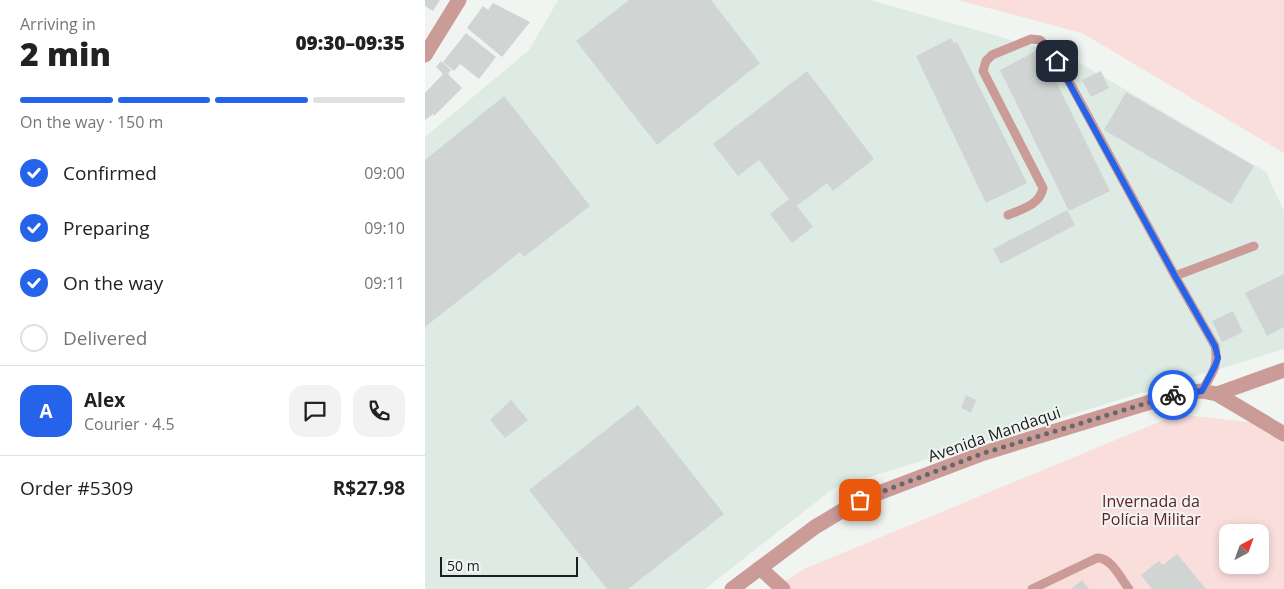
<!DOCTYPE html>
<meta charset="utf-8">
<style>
:root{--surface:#fff;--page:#f2f2f2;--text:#222;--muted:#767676;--line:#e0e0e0;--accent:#2563eb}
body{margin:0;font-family:"Open Sans",sans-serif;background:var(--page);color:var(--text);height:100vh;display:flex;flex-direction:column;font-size:19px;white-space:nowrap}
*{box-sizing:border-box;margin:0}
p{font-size:16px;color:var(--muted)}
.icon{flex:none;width:28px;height:28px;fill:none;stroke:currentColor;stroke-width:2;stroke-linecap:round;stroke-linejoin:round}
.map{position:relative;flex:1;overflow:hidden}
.drawer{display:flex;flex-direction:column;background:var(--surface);width:425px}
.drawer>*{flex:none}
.needle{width:32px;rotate:41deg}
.tools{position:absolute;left:794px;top:524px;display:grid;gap:10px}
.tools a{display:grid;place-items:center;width:50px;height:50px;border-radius:10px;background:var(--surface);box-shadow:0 2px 8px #0003;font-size:25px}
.scale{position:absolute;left:15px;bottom:12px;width:138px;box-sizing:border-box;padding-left:5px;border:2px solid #1c1d1d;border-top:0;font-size:14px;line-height:18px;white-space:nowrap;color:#1c1d1d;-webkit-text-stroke:4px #f0f5f2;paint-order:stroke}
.pin{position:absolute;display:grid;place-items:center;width:42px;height:42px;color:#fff;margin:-21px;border-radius:10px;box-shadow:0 2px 8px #0006}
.courier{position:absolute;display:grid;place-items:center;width:50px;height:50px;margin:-25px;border:4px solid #2563eb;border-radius:50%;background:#fff;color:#222;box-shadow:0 1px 6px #0007}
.head em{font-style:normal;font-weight:800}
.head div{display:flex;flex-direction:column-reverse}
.head{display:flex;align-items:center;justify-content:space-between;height:85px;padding:0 20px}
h1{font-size:32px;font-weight:800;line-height:38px}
.bar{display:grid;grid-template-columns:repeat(4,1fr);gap:8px 5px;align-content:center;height:60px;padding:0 20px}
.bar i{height:6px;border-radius:4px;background:var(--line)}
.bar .current{background:var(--accent)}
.bar p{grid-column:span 4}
.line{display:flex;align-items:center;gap:12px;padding:0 20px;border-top:1px solid var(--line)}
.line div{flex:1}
.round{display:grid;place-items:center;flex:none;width:52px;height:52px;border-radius:15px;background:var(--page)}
ol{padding:0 20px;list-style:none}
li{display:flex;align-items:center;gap:15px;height:55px}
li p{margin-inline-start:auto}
li .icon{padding:5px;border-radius:50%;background:var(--accent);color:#fff;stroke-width:4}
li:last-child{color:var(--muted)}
li i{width:28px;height:28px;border:2px solid var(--line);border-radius:50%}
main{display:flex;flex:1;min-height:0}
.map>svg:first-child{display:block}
</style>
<main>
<section class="drawer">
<div class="head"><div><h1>2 min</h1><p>Arriving in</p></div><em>09:30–09:35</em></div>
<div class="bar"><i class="current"></i><i class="current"></i><i class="current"></i><i></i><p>On the way · 150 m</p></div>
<ol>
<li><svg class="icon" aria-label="check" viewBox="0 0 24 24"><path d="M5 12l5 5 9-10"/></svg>Confirmed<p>09:00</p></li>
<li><svg class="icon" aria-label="check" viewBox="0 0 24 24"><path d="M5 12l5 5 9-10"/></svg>Preparing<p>09:10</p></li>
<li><svg class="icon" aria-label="check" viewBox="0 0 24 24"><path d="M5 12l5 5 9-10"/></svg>On the way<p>09:11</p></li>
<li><i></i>Delivered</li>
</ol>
<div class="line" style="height:90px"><b class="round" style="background:var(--accent);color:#fff">A</b><div><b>Alex</b><p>Courier · 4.5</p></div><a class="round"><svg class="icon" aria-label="chat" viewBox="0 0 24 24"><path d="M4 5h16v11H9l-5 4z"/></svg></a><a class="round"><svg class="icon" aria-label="phone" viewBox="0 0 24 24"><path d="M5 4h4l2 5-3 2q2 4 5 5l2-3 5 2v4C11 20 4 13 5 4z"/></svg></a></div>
<div class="line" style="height:65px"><div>Order #5309</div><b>R$27.98</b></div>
</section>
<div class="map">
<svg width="859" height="589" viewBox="0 0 859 589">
<rect width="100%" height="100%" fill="#f0f5f2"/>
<path fill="#deebe5" d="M133,0H445L643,56L841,172L859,211V349L409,488L280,589H0V137L104,50Z"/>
<g fill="#f9dedc" fill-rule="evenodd">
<path d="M533,0H859V153L657,33Z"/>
<path d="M753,414L839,424L859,442V589H348L379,569ZM802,532H835V565H802Z"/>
</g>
<g fill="#d0d5d3">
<path d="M0,0H15L8,11L0,6Z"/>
<path d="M204,0H286L335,63L232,145L151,41Z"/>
<path d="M68,3L105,22L77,57L42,28L58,6L63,10Z"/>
<path d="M41,33L71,57L54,79L35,64L29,71L18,62Z"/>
<path d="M526,38L529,43L532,42L602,183L561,203L491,56Z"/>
<path d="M615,49L685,191L644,211L575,70Z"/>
<path d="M16,61L26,70L23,74L37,88L9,116L8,114L0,120V93L18,74L11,67Z"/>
<path d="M382,71L449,159L408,191L402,183L372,206L388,227L367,243L345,214L364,199L334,160L313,176L288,144Z"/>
<path d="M676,71L684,88L666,97L657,80Z"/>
<path d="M701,92L829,166L806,204L679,130Z"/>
<path d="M79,96L165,206L99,257L95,252L0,327V160Z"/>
<path d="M642,210L650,225L576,264L568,249Z"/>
<path d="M859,274V327L842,336L820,293Z"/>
<path d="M808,311L818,332L797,342L787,321Z"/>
<path d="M541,395L551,400L546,413L536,408Z"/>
<path d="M86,400L103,420L80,438L65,420Z"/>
<path d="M213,405L299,514L203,589H182L104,490Z"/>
<path d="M752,554L781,589H727L716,575L734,561L738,565Z"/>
<path d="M657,580L664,589H646Z"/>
</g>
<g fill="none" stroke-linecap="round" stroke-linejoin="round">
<g stroke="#cb9b98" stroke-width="9">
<path d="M583,215C597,209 615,205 618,188L558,71L561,61L567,55L606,39L615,40L625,50L646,85L750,276L790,346C794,367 787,373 777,391"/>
<path d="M750,276L829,246"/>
<path d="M607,589L672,558C686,557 696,579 704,589"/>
</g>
<g stroke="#cb9b98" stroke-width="15">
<path d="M0,55L34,0"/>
<path d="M792,394L859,370"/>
<path d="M335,568L358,589"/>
<path d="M307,589L390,527L435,500L559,453L755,393L777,391L792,394L859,434"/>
</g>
</g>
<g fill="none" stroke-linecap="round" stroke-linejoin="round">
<path stroke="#666968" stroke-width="5" stroke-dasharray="0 9" d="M435,500L559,453L748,395"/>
<path stroke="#2563eb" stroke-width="6" d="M632,61L750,276L790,346L793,358L790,366L777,391L748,395"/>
</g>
<g text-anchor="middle" stroke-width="4" stroke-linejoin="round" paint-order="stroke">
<g font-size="16" fill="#1c1d1d" stroke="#f0f5f2">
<text transform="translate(569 434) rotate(-19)" y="6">Avenida Mandaqui</text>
</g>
<g font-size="16" fill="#642122" stroke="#f0f5f2">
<text x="726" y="507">Invernada da<tspan x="726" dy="18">Polícia Militar</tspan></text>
</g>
</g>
</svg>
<div class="tools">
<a><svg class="needle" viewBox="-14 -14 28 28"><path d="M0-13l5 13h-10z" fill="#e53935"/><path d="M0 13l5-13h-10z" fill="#767676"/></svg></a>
</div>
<div class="scale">50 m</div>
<div class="pin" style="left:435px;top:500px;background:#ea580c"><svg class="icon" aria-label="bag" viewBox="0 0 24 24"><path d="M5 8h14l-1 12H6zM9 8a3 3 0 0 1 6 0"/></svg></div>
<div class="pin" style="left:632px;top:61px;background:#1f2937"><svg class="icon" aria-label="home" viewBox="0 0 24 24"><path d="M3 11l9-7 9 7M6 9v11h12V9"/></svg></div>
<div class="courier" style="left:748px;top:395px"><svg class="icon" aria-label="bike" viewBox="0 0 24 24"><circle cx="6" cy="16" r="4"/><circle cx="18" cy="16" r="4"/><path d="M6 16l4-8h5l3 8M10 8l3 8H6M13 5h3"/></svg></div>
</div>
</main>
